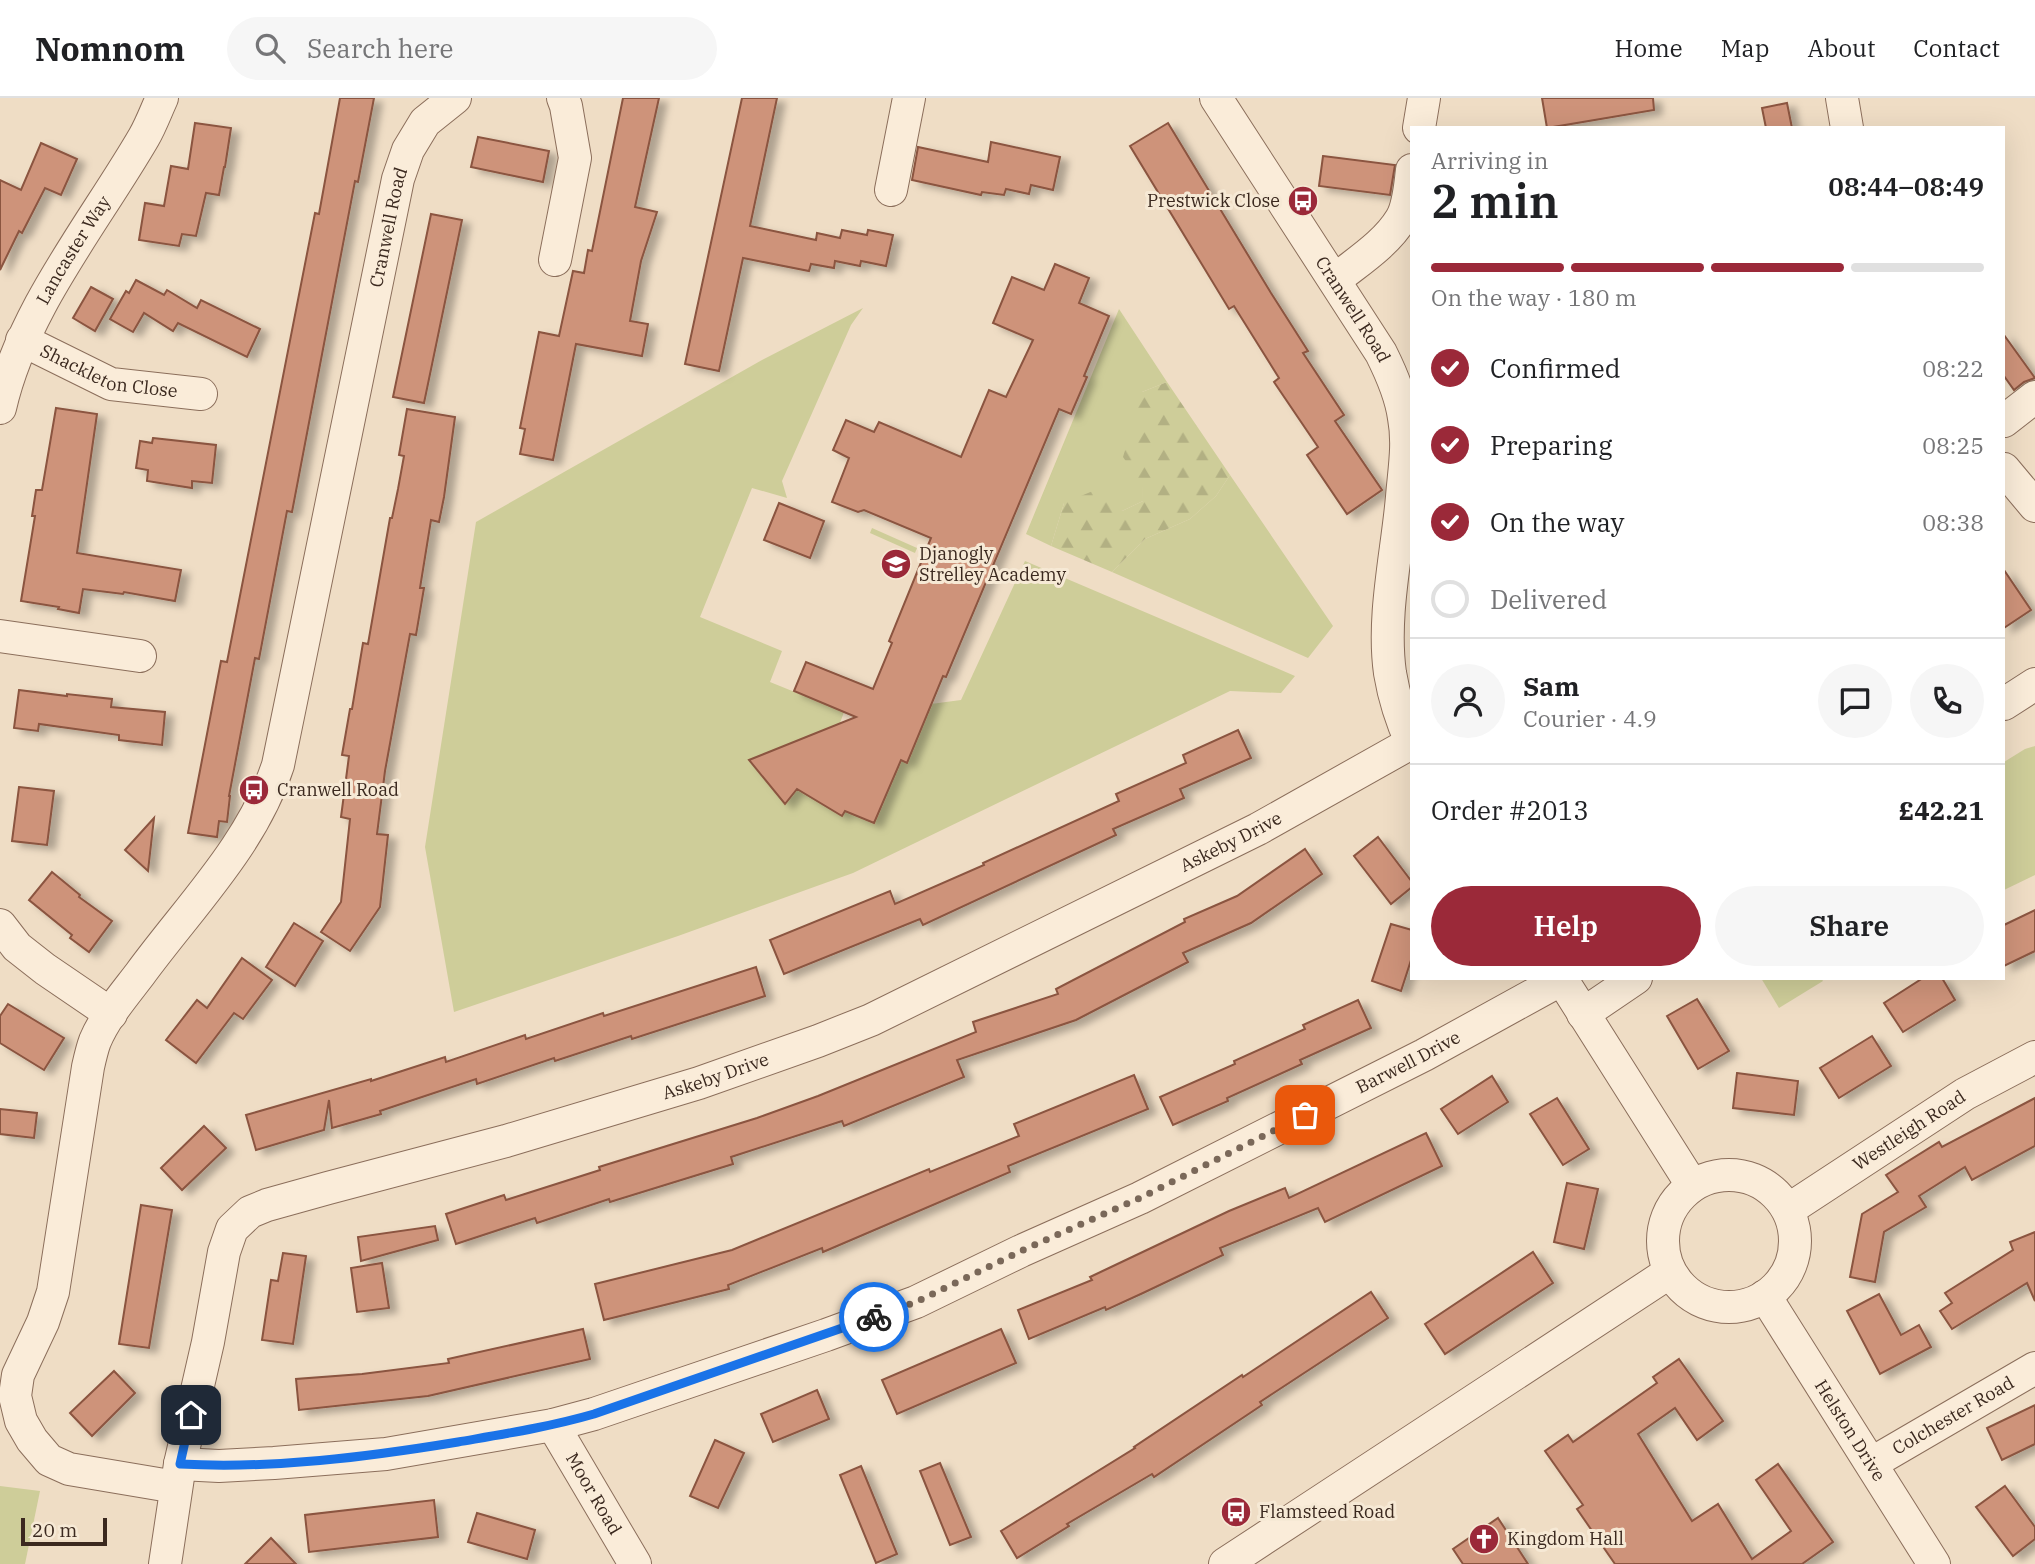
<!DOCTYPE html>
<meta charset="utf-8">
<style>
:root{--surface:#fff;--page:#f6f6f6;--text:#202124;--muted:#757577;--line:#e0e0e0;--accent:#9b2939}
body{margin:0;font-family:"IBM Plex Serif",serif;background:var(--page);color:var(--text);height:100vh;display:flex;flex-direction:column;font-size:26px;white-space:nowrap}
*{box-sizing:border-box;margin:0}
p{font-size:23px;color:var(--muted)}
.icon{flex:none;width:38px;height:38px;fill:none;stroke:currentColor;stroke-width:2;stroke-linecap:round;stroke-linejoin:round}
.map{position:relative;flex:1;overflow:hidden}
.panel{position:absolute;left:1410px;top:28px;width:595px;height:854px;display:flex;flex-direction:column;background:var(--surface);border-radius:0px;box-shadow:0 7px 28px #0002}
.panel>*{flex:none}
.scale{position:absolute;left:21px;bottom:18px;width:86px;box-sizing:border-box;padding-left:7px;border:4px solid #3b291f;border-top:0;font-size:19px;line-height:24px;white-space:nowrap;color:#3b291f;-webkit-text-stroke:5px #f6e9d5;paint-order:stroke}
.pin{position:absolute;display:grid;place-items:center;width:60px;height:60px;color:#fff;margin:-30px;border-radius:14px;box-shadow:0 4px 10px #0006}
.courier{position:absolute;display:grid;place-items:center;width:70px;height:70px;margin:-35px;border:5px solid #1a73e8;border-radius:50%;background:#fff;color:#222;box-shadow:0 2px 9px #0007}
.overview em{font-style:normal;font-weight:600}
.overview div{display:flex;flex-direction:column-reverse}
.overview{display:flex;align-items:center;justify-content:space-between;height:119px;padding:0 21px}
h1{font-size:46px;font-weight:600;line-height:52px}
.bar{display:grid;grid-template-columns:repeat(4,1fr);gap:10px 7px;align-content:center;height:84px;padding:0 21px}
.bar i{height:9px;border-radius:5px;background:var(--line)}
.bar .selected{background:var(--accent)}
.bar p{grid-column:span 4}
.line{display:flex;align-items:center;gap:18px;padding:0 21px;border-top:2px solid var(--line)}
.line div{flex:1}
.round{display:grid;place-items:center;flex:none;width:74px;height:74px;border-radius:37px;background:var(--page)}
ol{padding:0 21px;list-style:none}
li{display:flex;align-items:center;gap:21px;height:77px}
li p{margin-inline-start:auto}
li .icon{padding:7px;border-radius:50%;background:var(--accent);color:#fff;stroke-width:4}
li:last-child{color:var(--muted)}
li i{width:38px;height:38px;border:4px solid var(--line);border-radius:50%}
.action{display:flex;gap:14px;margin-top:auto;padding:14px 21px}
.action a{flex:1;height:80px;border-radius:42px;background:var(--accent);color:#fff;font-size:28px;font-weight:600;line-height:80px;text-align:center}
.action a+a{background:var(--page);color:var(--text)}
header{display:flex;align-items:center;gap:42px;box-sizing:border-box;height:98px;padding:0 35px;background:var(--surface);border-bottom:2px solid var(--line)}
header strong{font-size:33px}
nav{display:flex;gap:38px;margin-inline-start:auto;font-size:24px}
.search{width:490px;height:63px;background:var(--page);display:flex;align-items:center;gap:18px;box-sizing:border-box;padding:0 24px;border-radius:38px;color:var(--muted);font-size:26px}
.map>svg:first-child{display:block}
</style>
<header>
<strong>Nomnom</strong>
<div class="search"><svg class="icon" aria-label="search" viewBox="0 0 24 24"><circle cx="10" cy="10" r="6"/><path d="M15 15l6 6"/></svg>Search here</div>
<nav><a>Home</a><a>Map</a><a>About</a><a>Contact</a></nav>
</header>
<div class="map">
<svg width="2035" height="1466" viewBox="0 0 2035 1466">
<defs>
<pattern id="forest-firs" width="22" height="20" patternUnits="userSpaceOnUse" patternTransform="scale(1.75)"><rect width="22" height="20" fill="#cecd99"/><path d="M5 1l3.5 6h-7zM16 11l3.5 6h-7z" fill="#b2b083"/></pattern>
<filter id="shadow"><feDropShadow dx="8" dy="4.5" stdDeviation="3.5" flood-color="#0004"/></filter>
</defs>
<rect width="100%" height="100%" fill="#efddc5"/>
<g fill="#cecd99">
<path d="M863,210L851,227L782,383L787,400L752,390L700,519L782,553L770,584L844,614L840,625L750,662L785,706L803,684L842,718L845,713L874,725L901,662L906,665L931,606L961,602L1025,463L1295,578L1281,595L1230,593L853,775L678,838L454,914L425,749L476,424L762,262Z"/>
<path d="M1119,211L1167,284L1142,294L1143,403L1122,413L1064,405L1051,448L1026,436Z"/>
<path d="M1230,377L1333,528L1308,560L1112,474L1145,441L1190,421L1216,398Z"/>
<path d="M872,430L917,450L915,455L870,435Z"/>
<path d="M2035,648V777L2004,792V664L2025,651Z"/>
<path d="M1761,880H1821L1823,883L1779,910Z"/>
<path d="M0,1388L40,1393L25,1466H0Z"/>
</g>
<path fill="url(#forest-firs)" d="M1167,284L1230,377L1216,398L1190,421L1145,441L1112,474L1051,448L1064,405L1100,390L1122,413L1143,403L1142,387L1123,359L1142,294Z"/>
<g fill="#ce937a" stroke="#8b5440" stroke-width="2" filter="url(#shadow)">
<path d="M340,0H374L358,84L355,83L292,414L287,413L259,561L255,560L229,698H230L227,724L219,723L217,739L188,735L221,563L227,564L315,115L319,116Z"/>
<path d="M623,0H659L635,109L657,114L641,163L630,223L648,226L642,258L576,246L553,362L520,356L525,331L520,330L539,234L559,238L573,173L584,175L588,152L592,153Z"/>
<path d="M742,0H777L750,128L816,142L817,135L840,140L842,132L867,137L868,132L893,137L886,168L861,163L860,168L835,163L834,170L811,166L809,173L743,160L719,273L685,266Z"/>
<path d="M1542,0H1653L1654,12L1547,30Z"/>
<path d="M1787,5L1792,30H1766L1762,10Z"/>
<path d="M195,25L231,30L225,69H224L219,97L206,95L196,138L182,136L179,148L139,142L145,105L164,108L171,68L188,71Z"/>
<path d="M1168,25L1271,195L1308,253L1303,255L1344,317L1335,323L1382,392L1347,416L1307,357L1318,349L1274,284L1279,280L1234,208L1229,211L1130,48Z"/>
<path d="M478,39L549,53L543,84L471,69Z"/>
<path d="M991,44L1060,59L1053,92L1031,87L1029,96L1006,91L1004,97L982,94L981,97L912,82L918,49L988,64Z"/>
<path d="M41,45L77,61L61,97L45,90L22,135L19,133L0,172V82L21,92Z"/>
<path d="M1323,58L1395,67L1390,97L1319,88Z"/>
<path d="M431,116L462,122L424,305L393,299Z"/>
<path d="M1055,166L1089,180L1079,205L1109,218L1084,278L1087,279L1071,316L1059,311L946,579L943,578L907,665L901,662L874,725L845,713L842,718L797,691L785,706L749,662L856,619L794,593L806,564L873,591L892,545L889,543L931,440L864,412L858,414L832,404L849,360L833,352L846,322L874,334L879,324L961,359L989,292L1006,299L1033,242L993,225L1012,179L1044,192Z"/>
<path d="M136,182L164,197L167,192L197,210L201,202L260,231L247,259L178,225L173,233L144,215L133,234L110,221L126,193L129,195Z"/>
<path d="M91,189L113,201L95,233L73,220Z"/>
<path d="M2004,237L2035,280L2024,284L2014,292L2004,278Z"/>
<path d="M56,310L97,316L77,455L181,472L175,503L124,494L123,496L83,491L79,515L58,511L59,509L21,503L35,418H32L36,392H42Z"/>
<path d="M407,311L455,319L444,399L439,424L431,422L420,490H424L416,537L410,536L385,673L377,736L388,737L380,809L350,853L321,834L341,804L350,721L341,719L349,658L342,657L350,611H352L363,545L368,546L390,420H392L398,391L404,358L399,357Z"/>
<path d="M153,340L216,347L212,385L192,383V390L147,383L148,372L136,370L140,343L152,345Z"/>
<path d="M779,405L824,423L810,460L764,442Z"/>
<path d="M2004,472L2031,512L2004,530Z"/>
<path d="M19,592L67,598V596L112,601L111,609L165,614L162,647L119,642V637L39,626L38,633L14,630Z"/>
<path d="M1238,632L1251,660L1180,691L1184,700L1113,731L1116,737L923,827L920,821L784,876L770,842L890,793L895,806L984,767L983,765L1119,703L1116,696L1186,665L1183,657Z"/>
<path d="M19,689L54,693L47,747L12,743Z"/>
<path d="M154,720L148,773L125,752Z"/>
<path d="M1378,739L1412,784V789L1391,806L1354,758Z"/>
<path d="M1305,751L1322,776L1251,825L1183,855L1188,864L1076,922L957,962L964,979L844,1028L842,1023L731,1059L733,1066L610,1104L609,1101L537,1125L535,1120L456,1146L446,1116L504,1097L506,1102L600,1072L599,1069L757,1020L818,998L976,934L973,924L1058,896L1056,891L1185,824L1184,821L1237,798Z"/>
<path d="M52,774L80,797L79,799L112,823L89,854L70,840L72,837L29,802Z"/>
<path d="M2035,812V853L2004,868V827Z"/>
<path d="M294,825L323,843L295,888L266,869Z"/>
<path d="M1391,826L1412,832V859L1401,893L1372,883Z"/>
<path d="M242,860L272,882L243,921L234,915L196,965L166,942L197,902L207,910Z"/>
<path d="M756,869L765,898L632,941L631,938L555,963L554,960L477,986L476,981L380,1013L381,1016L332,1030L329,1002L324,1032L256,1052L246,1017L371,981V983L445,959L446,964L525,937L526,941L603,915L604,918Z"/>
<path d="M1923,880H1942L1955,902L1903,934L1884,905Z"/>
<path d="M1697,901L1729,953L1698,971L1667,918Z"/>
<path d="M1358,902L1371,930L1300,962L1302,966L1227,1000L1228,1003L1173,1027L1160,999L1235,966L1234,963L1305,931L1303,927Z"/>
<path d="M8,906L64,940L44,972L0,945V918Z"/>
<path d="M1872,938L1891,968L1839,1000L1820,970Z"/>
<path d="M1737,975L1798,983L1794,1017L1733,1010Z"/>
<path d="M1134,977L1148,1011L1008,1068L1010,1074L823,1154L822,1150L728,1187L729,1191L604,1222L595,1186L732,1152L929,1071L930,1074L1019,1038L1014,1026Z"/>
<path d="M1492,978L1508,1004L1458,1036L1441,1011Z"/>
<path d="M1557,1000L1589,1051L1563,1067L1530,1016Z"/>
<path d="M2035,1000V1048L1972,1082L1965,1069L1919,1098L1926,1109L1884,1134L1875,1184L1850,1179L1862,1116L1898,1094L1886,1077L1939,1044L1942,1049Z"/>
<path d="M0,1011L37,1015L34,1040L0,1036Z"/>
<path d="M204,1028L226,1050L182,1092L161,1070Z"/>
<path d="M1426,1035L1442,1068L1325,1124L1318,1110L1220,1150L1223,1157L1143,1195L1106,1212L1105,1209L1029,1241L1018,1212L1092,1182L1090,1179L1229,1113L1285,1090L1289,1100Z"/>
<path d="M1567,1085L1598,1091L1584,1151L1554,1144Z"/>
<path d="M141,1107L172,1112L149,1250L119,1246Z"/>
<path d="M435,1128L438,1142L361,1163L358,1139Z"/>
<path d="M2035,1134V1203L2027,1185L1952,1231L1940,1213L1952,1205L1945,1195L2013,1152L2010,1144Z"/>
<path d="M1533,1154L1553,1185L1445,1256L1425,1226Z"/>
<path d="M283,1155L306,1158L293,1246L262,1242L271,1182L278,1183Z"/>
<path d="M382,1165L389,1210L357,1214L351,1170Z"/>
<path d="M1371,1194L1388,1220L1260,1304L1262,1307L1154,1379L1152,1376L1067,1426L1069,1428L1017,1460L1001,1433L1135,1350L1134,1349L1242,1277L1243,1279Z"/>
<path d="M1879,1196L1901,1237L1919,1227L1931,1249L1880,1276L1847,1213Z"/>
<path d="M583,1231L590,1261L428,1298L299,1312L296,1281L362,1276L449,1265L448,1261Z"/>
<path d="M1001,1231L1016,1265L897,1316L882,1282Z"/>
<path d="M1679,1261L1723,1323L1697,1342L1675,1310L1638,1336L1692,1423L1718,1406L1752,1461L1791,1433L1756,1382L1778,1366L1833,1444L1802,1466H1615L1577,1411L1583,1407L1545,1353L1568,1337L1573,1344L1657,1285L1653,1279Z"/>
<path d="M114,1273L135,1295L92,1338L70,1315Z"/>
<path d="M817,1292L829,1321L773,1344L761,1316Z"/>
<path d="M2035,1307V1346L2002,1362L1987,1330Z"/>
<path d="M715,1342L744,1355L718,1410L690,1398Z"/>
<path d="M940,1365L971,1439L950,1447L920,1373Z"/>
<path d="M861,1368L897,1456L876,1465L840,1377Z"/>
<path d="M2005,1388L2035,1429V1441L2013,1458L1976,1409Z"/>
<path d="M434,1402L438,1439L309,1454L305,1417Z"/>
<path d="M477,1415L535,1432L527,1461L468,1444Z"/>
<path d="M1498,1420L1528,1466H1463L1453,1451Z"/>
<path d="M271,1440L296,1466H245Z"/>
</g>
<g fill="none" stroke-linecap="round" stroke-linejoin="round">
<g stroke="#8b6e5b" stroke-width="34">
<g id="street">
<path id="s1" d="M1216,0L1381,255C1391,275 1401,297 1404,320C1409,346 1404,373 1402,399C1397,456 1382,518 1390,575C1394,599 1402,624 1412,646"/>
<path d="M1842,0L1847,30"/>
<path d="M1419,30L1424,0"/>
<path d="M891,92L909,0"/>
<path d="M555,162L575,60L566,8L563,0"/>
<path d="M1335,182C1357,164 1386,146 1401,121C1409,108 1410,88 1412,72"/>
<path id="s2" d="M22,242L111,286L201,296"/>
<path id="s3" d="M0,310C22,212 94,125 144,39C151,27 156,13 162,0"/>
<path d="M2004,323L2035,299"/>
<path d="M2004,371L2035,408"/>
<path d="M0,538L140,558"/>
<path d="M2004,606L2035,586"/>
<path d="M0,827L17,849L45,871L111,916"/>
<path d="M1561,880L1692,1087"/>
<path d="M1583,916L1636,880"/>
<circle cx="1729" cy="1143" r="66"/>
<path id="s4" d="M1788,1112L1965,996L2035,959"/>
<path id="s5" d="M1765,1198L1934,1466"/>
<path id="s6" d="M553,1327L635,1466"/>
<path id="s7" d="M1872,1365L2035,1270"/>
<path id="s8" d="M180,1366L219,1368L274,1365L386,1356L553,1327L594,1316L826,1237L916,1204L1021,1153L1140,1100L1424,957L1562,881"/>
<path id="s9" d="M176,1389L69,1371L49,1362L32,1342L21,1323L15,1298L18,1277L43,1224L53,1194L88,969C90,960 92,951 95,943C105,919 124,897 140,876C189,809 252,747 278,667L398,81L408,52L425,24L455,0"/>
<path id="s10" d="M165,1466L180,1366L208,1244L224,1154L232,1131L250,1114L267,1107L328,1090L506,1043L699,985L818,943L871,922L1258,731L1411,645"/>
<path d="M1225,1466L1670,1174"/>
</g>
</g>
<use href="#street" stroke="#faecd9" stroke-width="32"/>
</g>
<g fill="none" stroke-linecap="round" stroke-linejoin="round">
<path stroke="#7a6859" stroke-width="7" stroke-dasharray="0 12.6" d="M874,1219L916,1204L1021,1153L1140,1100L1305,1017"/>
<path stroke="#1a73e8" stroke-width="9" d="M191,1317L180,1366C273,1371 367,1359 458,1344C504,1336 549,1329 594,1316L874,1219"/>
</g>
<defs>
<g id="bus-disc" transform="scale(1.575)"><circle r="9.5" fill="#9b2939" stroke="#f6e9d5"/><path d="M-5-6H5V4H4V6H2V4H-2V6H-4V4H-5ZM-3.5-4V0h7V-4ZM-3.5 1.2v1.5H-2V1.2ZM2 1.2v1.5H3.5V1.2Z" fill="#fff"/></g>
<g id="school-disc" transform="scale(1.575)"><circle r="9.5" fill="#9b2939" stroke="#f6e9d5"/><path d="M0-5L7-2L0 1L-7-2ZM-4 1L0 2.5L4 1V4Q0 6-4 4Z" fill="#fff"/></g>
<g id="church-disc" transform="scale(1.575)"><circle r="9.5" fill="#9b2939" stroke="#f6e9d5"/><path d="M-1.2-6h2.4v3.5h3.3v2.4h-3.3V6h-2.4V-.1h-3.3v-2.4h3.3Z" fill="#fff"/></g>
</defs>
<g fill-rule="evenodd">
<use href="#bus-disc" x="1303" y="103"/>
<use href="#school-disc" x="896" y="466"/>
<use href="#bus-disc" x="254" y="692"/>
<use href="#bus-disc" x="1236" y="1414"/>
<use href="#church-disc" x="1484" y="1441"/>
</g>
<g text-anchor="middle" stroke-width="6" stroke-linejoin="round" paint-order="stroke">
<g font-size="18" fill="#3b291f" stroke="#f6e9d5" text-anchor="start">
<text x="1280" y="109" text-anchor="end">Prestwick Close</text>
<text x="919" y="462">Djanogly<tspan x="919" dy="21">Strelley Academy</tspan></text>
<text x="277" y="698">Cranwell Road</text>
<text x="1259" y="1420">Flamsteed Road</text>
<text x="1507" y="1447">Kingdom Hall</text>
</g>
<g font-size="18" fill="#3b291f" stroke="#f6e9d5">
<text dy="6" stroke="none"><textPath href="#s9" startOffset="1452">Cranwell Road</textPath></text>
<text dy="6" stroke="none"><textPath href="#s3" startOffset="175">Lancaster Way</textPath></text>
<text dy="6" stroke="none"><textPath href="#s1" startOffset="252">Cranwell Road</textPath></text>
<text dy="6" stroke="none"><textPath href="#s2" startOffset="94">Shackleton Close</textPath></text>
<text dy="6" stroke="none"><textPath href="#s10" startOffset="1419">Askeby Drive</textPath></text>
<text dy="6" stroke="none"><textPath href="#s8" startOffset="1307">Barwell Drive</textPath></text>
<text dy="6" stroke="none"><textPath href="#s10" startOffset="852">Askeby Drive</textPath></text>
<text dy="6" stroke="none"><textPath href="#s4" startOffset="145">Westleigh Road</textPath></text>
<text dy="6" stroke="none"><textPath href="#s7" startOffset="94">Colchester Road</textPath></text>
<text dy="6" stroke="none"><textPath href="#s5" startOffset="159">Helston Drive</textPath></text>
<text dy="6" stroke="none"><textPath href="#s6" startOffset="80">Moor Road</textPath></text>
</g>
</g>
</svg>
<div class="scale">20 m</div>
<div class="pin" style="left:1305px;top:1017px;background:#ea580c"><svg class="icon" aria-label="bag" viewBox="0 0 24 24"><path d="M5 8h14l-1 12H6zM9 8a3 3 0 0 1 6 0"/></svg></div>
<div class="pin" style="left:191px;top:1317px;background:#1f2937"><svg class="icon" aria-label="home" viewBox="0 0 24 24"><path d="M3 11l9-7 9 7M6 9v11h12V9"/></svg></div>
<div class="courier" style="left:874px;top:1219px"><svg class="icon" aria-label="bike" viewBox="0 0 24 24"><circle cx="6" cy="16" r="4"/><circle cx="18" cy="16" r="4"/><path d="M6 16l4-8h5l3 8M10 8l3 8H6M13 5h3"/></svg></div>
<section class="panel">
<div class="overview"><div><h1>2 min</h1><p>Arriving in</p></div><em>08:44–08:49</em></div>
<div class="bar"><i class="selected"></i><i class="selected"></i><i class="selected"></i><i></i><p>On the way · 180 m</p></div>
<ol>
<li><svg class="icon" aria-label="check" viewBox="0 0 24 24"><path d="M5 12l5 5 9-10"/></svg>Confirmed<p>08:22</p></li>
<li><svg class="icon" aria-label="check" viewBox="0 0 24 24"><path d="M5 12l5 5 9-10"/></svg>Preparing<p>08:25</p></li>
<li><svg class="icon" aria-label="check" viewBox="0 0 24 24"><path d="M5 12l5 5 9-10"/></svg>On the way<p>08:38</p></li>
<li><i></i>Delivered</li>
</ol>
<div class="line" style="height:126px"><a class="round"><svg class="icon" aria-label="person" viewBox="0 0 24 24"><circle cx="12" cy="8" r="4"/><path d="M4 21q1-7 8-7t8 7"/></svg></a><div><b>Sam</b><p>Courier · 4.9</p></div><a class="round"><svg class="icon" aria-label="chat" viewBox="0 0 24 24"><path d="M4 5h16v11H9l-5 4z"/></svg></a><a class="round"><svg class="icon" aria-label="phone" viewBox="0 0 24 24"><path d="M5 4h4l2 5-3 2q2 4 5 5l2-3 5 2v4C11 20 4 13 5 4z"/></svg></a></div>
<div class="line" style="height:91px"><div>Order #2013</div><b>£42.21</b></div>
<div class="action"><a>Help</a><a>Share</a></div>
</section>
</div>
